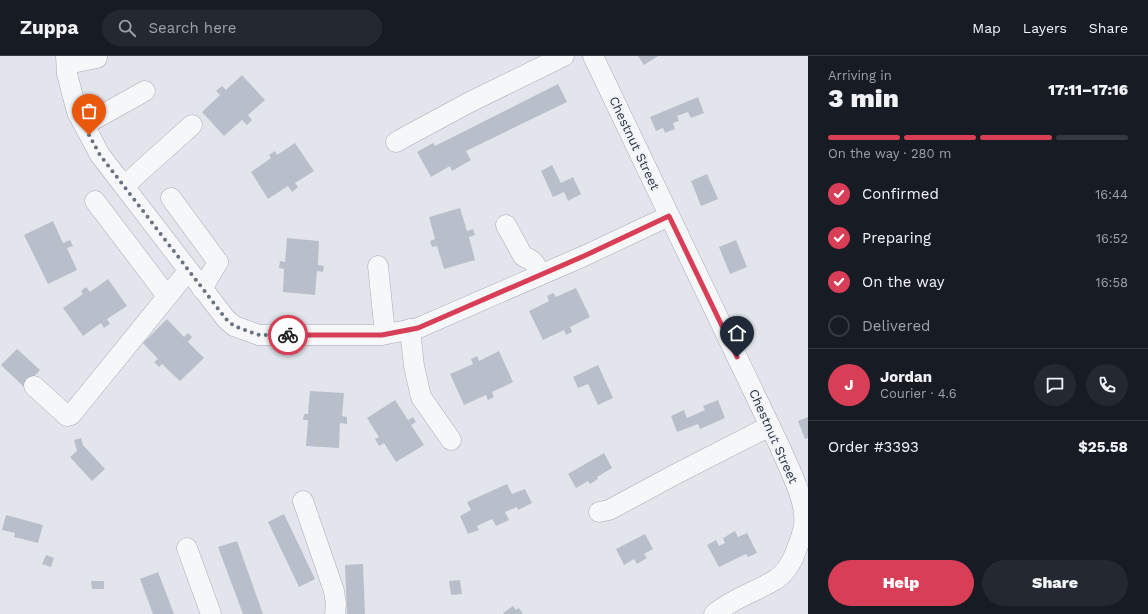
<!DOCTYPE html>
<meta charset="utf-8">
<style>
:root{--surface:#171b24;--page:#242831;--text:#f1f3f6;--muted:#9ea1a6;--line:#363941;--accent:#d93e57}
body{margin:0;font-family:"Work Sans",sans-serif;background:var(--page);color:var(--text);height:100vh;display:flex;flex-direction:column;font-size:15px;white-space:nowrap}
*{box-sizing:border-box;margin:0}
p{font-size:13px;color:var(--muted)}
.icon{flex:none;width:22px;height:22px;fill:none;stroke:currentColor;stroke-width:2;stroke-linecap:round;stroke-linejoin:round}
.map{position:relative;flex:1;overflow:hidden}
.details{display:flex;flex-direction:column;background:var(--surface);width:340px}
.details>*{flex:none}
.pin{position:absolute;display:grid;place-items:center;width:34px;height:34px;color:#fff;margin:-41px -17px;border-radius:50% 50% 50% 0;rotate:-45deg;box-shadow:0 0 4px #0007}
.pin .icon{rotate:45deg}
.courier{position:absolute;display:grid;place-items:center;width:40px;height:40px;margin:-20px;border:3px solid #d93e57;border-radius:50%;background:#fff;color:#222;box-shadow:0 1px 5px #0007}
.headline em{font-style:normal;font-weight:800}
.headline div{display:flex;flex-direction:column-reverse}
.headline{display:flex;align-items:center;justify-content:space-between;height:68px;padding:0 20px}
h1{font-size:26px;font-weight:800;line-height:30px}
.bar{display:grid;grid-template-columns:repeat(4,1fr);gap:6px 4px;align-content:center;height:48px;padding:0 20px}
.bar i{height:5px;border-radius:3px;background:var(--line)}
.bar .selected{background:var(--accent)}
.bar p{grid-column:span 4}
.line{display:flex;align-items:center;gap:10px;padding:0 20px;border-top:1px solid var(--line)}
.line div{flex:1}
.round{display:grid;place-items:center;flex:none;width:42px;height:42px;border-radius:21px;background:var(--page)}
ol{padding:0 20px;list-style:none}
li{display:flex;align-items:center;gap:12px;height:44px}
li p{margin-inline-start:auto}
li .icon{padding:4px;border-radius:50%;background:var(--accent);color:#fff;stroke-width:4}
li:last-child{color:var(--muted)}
li i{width:22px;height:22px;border:2px solid var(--line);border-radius:50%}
.primary-button{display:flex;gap:8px;margin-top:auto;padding:8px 20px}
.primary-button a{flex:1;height:46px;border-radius:24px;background:var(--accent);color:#fff;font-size:16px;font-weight:800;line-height:46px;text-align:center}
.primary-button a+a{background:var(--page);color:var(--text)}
header{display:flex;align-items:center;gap:24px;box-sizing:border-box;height:56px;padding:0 20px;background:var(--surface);border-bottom:1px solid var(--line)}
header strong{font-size:19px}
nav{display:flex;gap:22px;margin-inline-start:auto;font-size:14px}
.search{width:280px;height:36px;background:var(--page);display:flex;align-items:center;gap:10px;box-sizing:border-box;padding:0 14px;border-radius:22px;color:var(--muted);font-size:15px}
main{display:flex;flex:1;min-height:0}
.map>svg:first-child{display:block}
</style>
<header>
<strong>Zuppa</strong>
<div class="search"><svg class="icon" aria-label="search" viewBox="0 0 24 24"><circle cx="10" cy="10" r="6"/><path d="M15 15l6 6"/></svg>Search here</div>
<nav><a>Map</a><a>Layers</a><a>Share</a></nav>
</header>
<main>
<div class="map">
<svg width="808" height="558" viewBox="0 0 808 558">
<rect width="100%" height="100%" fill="#e2e6ec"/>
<g fill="#b9bfca">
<path d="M638,0H658L644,9Z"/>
<path d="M242,19L265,44L248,59L252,64L247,69L242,64L224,80L202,56L220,39L216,35L222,30L226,34Z"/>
<path d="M558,28L567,46L466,95L471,104L452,115L450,110L431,121L417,96L433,87L435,90Z"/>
<path d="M698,41L704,57L691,62L688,56L677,60L679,65L673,67L675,73L665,77L663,72L656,75L650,61Z"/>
<path d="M295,87L314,115L295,127L298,131L292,136L288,130L268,143L251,116L271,102L269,99L275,95L277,99Z"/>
<path d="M552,109L561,127L573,121L581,138L568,145L564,136L553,141L541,115Z"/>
<path d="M707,118L718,143L701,150L691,125Z"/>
<path d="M460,152L467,175L473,173L475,179L469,181L475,204L444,213L437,190L432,191L430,185L435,183L429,161Z"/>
<path d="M53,165L63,187L70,184L73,190L67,192L77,214L48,228L24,179Z"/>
<path d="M287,182L319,185L318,209L324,210L323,216L317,215L315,239L283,236L284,213L279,212L280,205L285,206Z"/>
<path d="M736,184L747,211L730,218L719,191Z"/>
<path d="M108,223L127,250L107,263L110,268L104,272L101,267L83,280L63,252L83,238L81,235L86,231L90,236Z"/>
<path d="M576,232L590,261L570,271L572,276L566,279L564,274L543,284L529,255L549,245L547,240L553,237L556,241Z"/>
<path d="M167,263L184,281L188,277L192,281L188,286L204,302L180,325L162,308L159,311L154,306L158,303L143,287Z"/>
<path d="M17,293L40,314L24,331L1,309Z"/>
<path d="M499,295L513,326L492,336L494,341L488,344L486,339L464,349L450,318L473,308L471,303L477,300L479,305Z"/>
<path d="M598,309L613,342L598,349L588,328L578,332L573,321Z"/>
<path d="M310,335L344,337L342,360L347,361V368L340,367L339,392L306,390L308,364H303L304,358H308Z"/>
<path d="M395,344L408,364L413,361L416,366L411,369L424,389L396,406L384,387L379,390L375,383L379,381L367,362Z"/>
<path d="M718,344L725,362L700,373L698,368L677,376L671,360L684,354L687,362L705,354L703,350Z"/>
<path d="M808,361V382L805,383L798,365Z"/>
<path d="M81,382L83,389L105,413L92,425L70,401L77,395L74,384Z"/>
<path d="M604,397L612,412L597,421L598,423L590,428L588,425L576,432L568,418Z"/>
<path d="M507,428L512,438L525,433L532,447L518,454L517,451L505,456L509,464L496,470L492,463L477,470L479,474L468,478L460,460L471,454L467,446Z"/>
<path d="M284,458L315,523L299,531L268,466Z"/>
<path d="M6,459L43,469L38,487L14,481L15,477L2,474Z"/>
<path d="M735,475L738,481L747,477L757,497L748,501L746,498L719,511L707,489L716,484L719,490L725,487L723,482Z"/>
<path d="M645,478L653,493L644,498L647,502L637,508L634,503L624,509L616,493Z"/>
<path d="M237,485L263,558H243L218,491Z"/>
<path d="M46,499L54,502L51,511L42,508Z"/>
<path d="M363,508L365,558H347L345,509Z"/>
<path d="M158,516L174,558H153L140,523Z"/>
<path d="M460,524L462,538L451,539L449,525Z"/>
<path d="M91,525H104V533H92Z"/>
<path d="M513,550L516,554L519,552L523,558H504L503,557Z"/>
</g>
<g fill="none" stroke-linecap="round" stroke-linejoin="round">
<g stroke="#a6adb7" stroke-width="21">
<g id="minor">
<path d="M66,0L67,18L77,56L100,99L226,263L234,270L259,279H382L418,272L584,200L669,160"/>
<path d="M593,0L780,391C789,413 807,445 804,469C803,478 799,486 796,495C792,506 786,517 775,524C755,536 732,543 714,558"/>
<path d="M67,8L97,2V0"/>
<path d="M84,69L145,35"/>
<path d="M396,86L468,47L564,0"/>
<path d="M124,130L192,69"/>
<path d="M171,142L218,206L202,233"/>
<path d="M95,145L167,240"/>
<path d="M506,169L523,200L531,204L535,208L540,219"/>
<path d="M378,210L385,278"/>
<path d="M410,273L414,310L421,341L451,384"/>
<path d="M34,330L67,360L71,359L188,215"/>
<path d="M303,445L334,535L336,548L335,558"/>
<path d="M599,456L609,454L676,418L770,370"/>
<path d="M187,492L211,558"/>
</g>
</g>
<use href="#minor" stroke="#f5f7f9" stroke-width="20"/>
</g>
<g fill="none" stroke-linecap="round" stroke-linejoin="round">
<path stroke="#69727f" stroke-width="4" stroke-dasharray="0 7.2" d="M89,79L100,99L226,263L234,270L259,279H288"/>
<path stroke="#d93e57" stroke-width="5" d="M288,279H382L418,272L584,200L669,160L737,301"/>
</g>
<g text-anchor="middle" stroke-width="4" stroke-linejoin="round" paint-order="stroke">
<g font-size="13" fill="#283345" stroke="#f2f5f8">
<text transform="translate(635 87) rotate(65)" y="5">Chestnut Street</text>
<text transform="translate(774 380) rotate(66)" y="5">Chestnut Street</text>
</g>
</g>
</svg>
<div class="pin" style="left:89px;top:79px;background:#ea580c"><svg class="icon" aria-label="bag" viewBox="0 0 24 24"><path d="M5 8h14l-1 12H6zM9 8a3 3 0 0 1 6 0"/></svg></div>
<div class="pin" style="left:737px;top:301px;background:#1f2937"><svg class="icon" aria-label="home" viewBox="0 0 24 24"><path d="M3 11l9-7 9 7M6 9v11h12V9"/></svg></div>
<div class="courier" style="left:288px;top:279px"><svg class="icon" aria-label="bike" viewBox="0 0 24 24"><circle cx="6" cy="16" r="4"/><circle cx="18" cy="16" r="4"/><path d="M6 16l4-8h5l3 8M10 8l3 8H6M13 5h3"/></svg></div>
</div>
<section class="details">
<div class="headline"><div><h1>3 min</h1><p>Arriving in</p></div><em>17:11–17:16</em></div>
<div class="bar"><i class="selected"></i><i class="selected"></i><i class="selected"></i><i></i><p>On the way · 280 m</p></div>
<ol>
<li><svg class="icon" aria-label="check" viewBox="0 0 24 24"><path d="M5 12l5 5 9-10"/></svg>Confirmed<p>16:44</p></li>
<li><svg class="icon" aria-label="check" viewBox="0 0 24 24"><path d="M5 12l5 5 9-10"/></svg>Preparing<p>16:52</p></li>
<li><svg class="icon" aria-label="check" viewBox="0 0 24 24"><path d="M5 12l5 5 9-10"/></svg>On the way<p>16:58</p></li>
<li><i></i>Delivered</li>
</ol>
<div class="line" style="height:72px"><b class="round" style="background:var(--accent);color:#fff">J</b><div><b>Jordan</b><p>Courier · 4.6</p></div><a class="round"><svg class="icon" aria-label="chat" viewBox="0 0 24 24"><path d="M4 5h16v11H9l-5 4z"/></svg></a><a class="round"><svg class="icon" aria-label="phone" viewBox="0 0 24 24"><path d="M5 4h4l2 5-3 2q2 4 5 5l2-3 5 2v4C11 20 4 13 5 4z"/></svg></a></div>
<div class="line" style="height:52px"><div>Order #3393</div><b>$25.58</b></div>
<div class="primary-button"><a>Help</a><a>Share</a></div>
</section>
</main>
